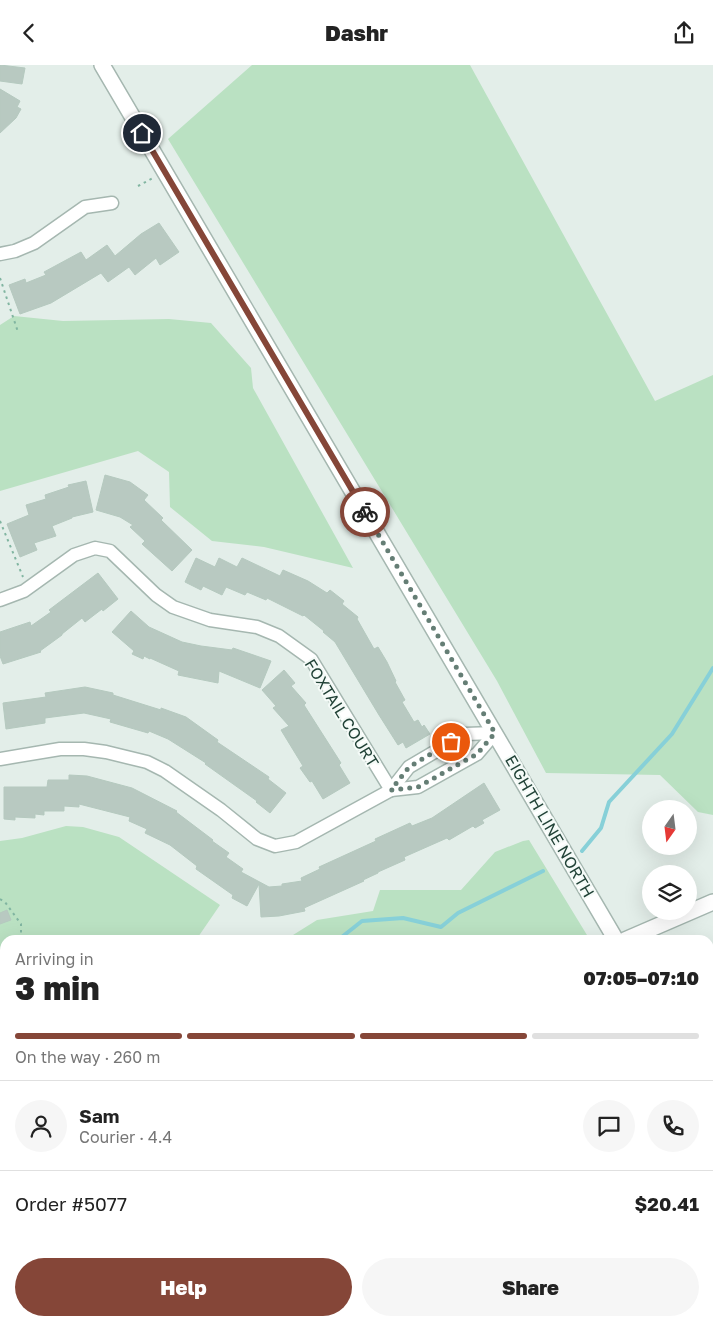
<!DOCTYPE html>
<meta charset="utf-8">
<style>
:root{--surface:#fff;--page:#f6f6f6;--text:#222;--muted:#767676;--line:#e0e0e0;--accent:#854638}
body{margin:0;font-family:"Golos Text",sans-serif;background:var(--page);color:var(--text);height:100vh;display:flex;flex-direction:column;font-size:19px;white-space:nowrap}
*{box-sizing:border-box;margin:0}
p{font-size:16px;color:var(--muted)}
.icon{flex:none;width:28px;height:28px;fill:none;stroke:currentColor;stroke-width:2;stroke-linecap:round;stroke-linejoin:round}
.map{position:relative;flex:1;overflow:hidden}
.details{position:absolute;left:0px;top:870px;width:714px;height:391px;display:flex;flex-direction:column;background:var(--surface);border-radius:15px 15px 0 0;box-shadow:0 5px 20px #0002}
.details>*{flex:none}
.needle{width:32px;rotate:194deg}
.buttons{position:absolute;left:642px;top:735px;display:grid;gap:10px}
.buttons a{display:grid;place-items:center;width:55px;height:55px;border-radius:50%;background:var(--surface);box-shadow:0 5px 20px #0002;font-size:25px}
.pin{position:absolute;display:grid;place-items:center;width:42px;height:42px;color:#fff;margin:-21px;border:2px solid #fff;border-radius:50%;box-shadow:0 1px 5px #0007}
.courier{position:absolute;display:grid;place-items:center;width:50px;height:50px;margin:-25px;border:4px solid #854638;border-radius:50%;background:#fff;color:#222;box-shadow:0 1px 6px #0007}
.overview em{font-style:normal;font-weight:800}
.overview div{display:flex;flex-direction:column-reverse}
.overview{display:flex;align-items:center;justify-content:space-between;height:85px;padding:0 15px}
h1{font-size:32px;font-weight:800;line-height:38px}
.bar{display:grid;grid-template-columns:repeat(4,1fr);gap:8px 5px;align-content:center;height:60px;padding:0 15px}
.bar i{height:6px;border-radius:4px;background:var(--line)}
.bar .selected{background:var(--accent)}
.bar p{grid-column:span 4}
.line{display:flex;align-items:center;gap:12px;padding:0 15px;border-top:1px solid var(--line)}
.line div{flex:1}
.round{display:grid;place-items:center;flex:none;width:52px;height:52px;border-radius:26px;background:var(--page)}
.button{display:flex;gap:10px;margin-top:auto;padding:10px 15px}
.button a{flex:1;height:58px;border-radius:30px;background:var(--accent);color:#fff;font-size:20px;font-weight:800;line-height:58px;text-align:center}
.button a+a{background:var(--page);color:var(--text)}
header{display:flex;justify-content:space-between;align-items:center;height:65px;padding:0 15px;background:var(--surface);font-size:22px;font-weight:800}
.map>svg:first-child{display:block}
</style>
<header><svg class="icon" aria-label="back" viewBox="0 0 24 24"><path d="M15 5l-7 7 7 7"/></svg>Dashr<svg class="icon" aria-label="share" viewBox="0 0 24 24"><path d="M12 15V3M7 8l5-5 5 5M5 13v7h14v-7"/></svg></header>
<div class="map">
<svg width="713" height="1261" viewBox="0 0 713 1261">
<rect width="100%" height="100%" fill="#e3eee9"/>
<g fill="#bae1c2">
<path d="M252,0H470L655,336L713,310V750L698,747L660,710L546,708L497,616L168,74Z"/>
<path d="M14,251L63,256L169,254L211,258L251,303L253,323L353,503L264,482L212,476L170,442L169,407L138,386L0,426V260Z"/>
<path d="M66,761L83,762L119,772L220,840L196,875H5V1057L0,1058V776L22,773Z"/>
<path d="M529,775L590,875H285L317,855L373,846L380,825H461L495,787L523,776Z"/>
<path d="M709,1067L713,1074V1261H313L303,1256H709Z"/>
<rect x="0" y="1094" width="5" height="86"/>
<path d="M0,1246L5,1250V1256L32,1258L35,1256H233L234,1261H0Z"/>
</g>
<g fill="#87d0d8">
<path d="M0,946H5V984L0,980Z"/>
<path d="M0,993L5,996V1046L0,1045Z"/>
<path d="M233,1256H303L313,1261H234Z"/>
</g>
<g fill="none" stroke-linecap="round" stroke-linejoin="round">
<g stroke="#87d0d8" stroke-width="4">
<path d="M582,786L601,763L609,737L672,669L713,603"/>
<path d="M338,875L362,856L403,853L441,862L458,848L543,806"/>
<path d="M0,1169L5,1163"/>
</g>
</g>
<g fill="#b8c9c1" stroke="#b5c9bf">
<path d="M0,0L25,3L22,19L0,16Z"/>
<path d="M0,24L20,36L17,42L21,44L16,53L0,68Z"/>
<path d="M159,158L179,187L160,200L156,193L135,210L129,202L108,217L101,208L51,238L20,249L9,220L25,214L26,218L46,210L44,207L81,187L86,195L107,180L115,191L141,169Z"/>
<path d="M105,410L130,417L148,430L144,435L163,453L161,455L192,485L172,506L142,479L145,476L130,462L133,460L120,452L96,445Z"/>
<path d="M86,416L93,447L72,452V453L52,461L56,471L34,478L37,485L20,492L7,459L29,450L26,440L46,434L45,430L69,422L68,420Z"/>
<path d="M196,493L215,502L219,493L237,502L242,493L280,511L283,505L308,516L327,528L330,525L344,536L342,539L358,552L357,554L374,584L378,582L387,597L396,616L395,617L405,635L402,637L414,657L418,655L422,662L424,660L430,669L406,683L403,677L398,680L379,650L335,577L323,567L324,566L304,550L303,551L267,533L266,535L247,527L245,530L226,522L222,530L203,521L201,525L185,517Z"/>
<path d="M98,508L118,534L103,546L102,544L85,557L82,553L62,569V570L40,586L41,587L3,599L0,591V567L30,557L31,561L51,547L49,545Z"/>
<path d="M131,546L149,562L182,577L201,581L232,585L233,583L271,596L260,623L219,606L218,618L178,610L179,606L150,593V594L144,591L143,594L132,589L134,586L112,567Z"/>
<path d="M284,605L295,618L291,621L306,638L304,640L341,698L339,700L350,718L323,734L312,716L310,717L300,703L303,701L281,665L289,661L273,643L276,641L262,625Z"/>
<path d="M85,622L113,628V630L161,645V643L186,652L218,675L217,677L269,712L268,714L286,728L270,748L256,737L257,736L205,699L206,698L168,674L149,666L148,668L110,657L111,654L84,648L45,653V658L6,664L3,638L46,632L45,628Z"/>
<path d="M69,710L87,711L132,723L177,746L176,747L213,775L212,776L229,788L226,792L243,804L241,807L269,822L282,821V819L302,816L301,813L320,804L319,802L376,776L375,774L410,758L412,761L432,753L484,718L500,745L482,755L484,758L475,763L473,761L449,775L447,773L404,792L405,795L378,807V808L363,815L364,816L304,843L305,846L279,851L261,852L259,819L247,841L232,833L233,830L196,804L197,801L170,780L145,768L147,764L129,756L130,752L79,739V742L64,741V746H44V750L35,749V753L15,752V755L4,754V722H47L48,715H69Z"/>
<path d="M7,845L11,855L0,859V848Z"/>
</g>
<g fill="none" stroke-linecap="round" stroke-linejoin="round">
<g stroke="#a5b7b0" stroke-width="15">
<g id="minor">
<path d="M0,189L15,186L34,178L85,142L112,138"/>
<path d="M0,535L24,526L74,490L95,483L110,486L156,530L173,542L210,555L257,562L279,571L311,594L391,725"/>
<path d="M0,694L60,684H84L106,687L147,697L165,706L221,745L257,774L275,781L296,777L391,725L409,702L465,669L495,668"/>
<path d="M391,725L418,722L477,689L495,668"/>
</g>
</g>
<g stroke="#a5b7b0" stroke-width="18">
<g id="tertiary">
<path d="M102,0L616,875"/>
<path d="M625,875L713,837"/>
<path d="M709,1031L713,1038"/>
</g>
</g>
<g stroke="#81b5a1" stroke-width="2" stroke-dasharray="2.5 4" stroke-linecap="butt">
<path d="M138,121L153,113"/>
<path d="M0,213L18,267"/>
<path d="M0,456L23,512"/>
<path d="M0,834L5,837L21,859V875"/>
<path d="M0,911L5,902"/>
<path d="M0,917L5,920"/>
<path d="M0,1055H5"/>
<path d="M388,1256L395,1261"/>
</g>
<use href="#minor" stroke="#fff" stroke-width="12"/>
<use href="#tertiary" stroke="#fff" stroke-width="15"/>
</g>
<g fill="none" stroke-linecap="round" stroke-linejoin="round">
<path stroke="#657e75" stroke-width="5" stroke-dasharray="0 9" d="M365,447L495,668L477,689L418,722L391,725L409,702L451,677"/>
<path stroke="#854638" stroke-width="6" d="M142,68L365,447"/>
</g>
<g text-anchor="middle" stroke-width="4" stroke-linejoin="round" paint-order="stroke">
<g font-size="16" fill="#214237" stroke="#f4faf7">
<text transform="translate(342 648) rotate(58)" y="6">FOXTAIL COURT</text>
<text transform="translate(550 761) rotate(60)" y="6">EIGHTH LINE NORTH</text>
</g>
</g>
</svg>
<div class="buttons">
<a><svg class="needle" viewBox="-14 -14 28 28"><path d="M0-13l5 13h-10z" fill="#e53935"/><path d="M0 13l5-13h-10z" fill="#767676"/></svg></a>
<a><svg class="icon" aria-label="layers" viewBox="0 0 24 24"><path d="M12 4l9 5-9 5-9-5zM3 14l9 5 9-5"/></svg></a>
</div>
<div class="pin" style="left:451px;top:677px;background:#ea580c"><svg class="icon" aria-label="bag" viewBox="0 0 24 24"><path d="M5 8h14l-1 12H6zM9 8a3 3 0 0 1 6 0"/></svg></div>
<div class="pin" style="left:142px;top:68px;background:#1f2937"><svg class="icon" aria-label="home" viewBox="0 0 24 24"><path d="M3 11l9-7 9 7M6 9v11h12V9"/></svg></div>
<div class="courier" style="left:365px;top:447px"><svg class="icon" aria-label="bike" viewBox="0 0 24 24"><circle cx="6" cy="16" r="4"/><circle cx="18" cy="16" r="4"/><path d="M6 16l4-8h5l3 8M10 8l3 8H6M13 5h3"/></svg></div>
<section class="details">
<div class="overview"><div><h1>3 min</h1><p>Arriving in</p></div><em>07:05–07:10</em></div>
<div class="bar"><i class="selected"></i><i class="selected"></i><i class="selected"></i><i></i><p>On the way · 260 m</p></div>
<div class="line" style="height:90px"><a class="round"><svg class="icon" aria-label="person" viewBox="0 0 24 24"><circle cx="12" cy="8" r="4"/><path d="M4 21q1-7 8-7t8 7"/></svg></a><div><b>Sam</b><p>Courier · 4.4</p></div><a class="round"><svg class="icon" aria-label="chat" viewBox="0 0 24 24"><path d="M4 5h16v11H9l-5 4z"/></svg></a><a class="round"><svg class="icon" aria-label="phone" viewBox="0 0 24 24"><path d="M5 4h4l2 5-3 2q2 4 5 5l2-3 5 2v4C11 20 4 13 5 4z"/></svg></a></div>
<div class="line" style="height:65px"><div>Order #5077</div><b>$20.41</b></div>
<div class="button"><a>Help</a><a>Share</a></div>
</section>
</div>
